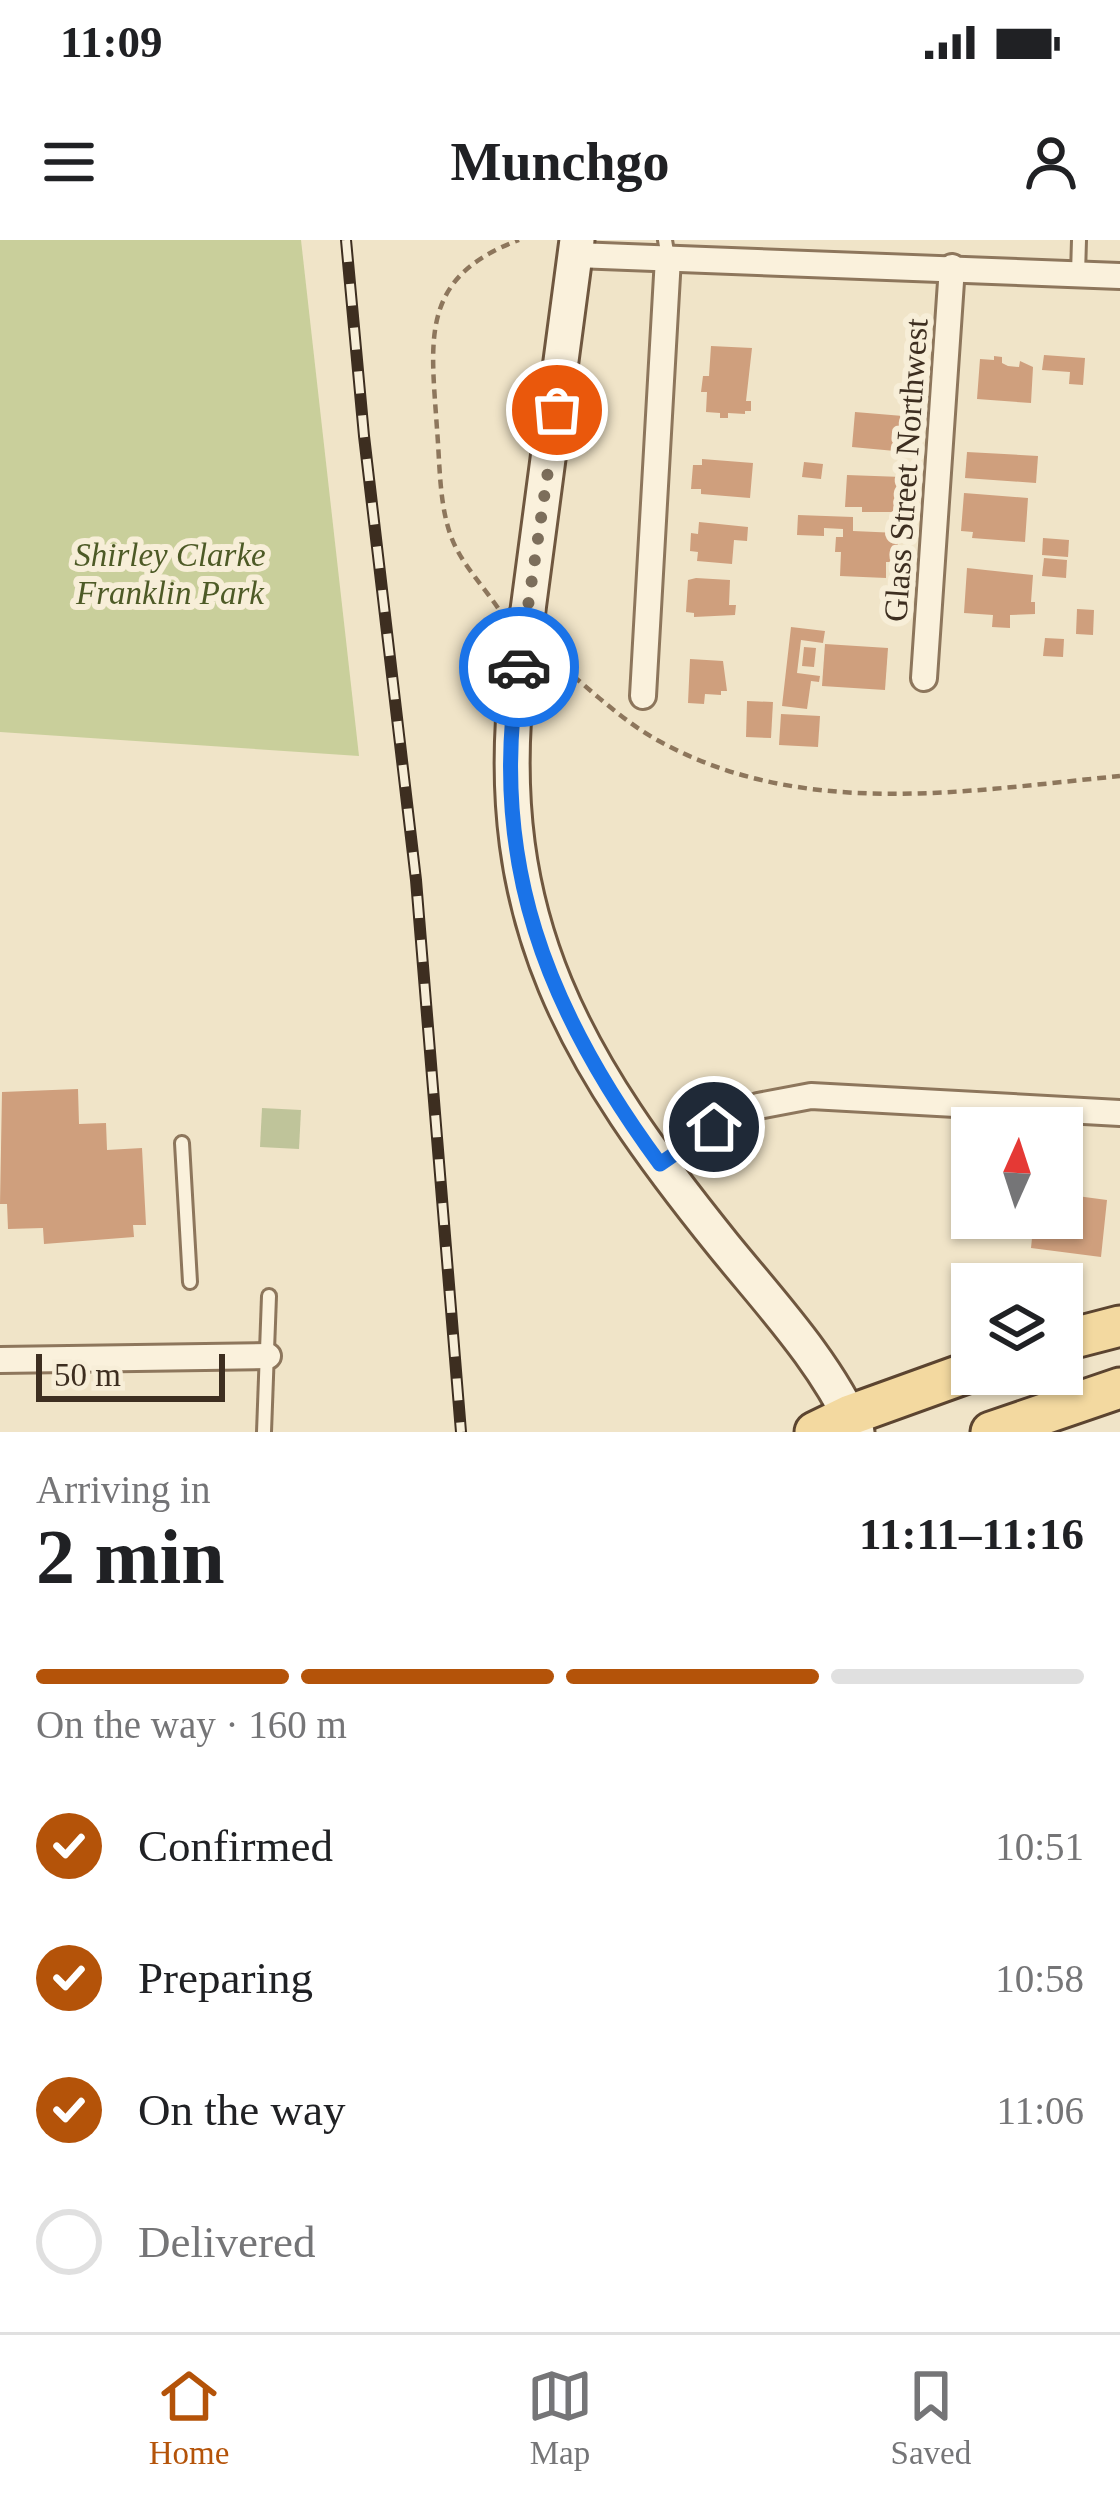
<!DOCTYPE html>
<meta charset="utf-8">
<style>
:root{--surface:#fff;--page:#f2f2f2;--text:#202124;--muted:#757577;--line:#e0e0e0;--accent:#b45309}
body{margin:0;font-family:Georgia,serif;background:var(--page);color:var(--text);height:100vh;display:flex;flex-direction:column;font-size:45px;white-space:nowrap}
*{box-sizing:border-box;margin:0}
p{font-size:39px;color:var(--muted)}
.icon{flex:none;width:66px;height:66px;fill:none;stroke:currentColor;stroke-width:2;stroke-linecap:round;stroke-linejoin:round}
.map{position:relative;height:1192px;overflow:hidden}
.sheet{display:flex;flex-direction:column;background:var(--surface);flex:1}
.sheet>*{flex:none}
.needle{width:78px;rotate:3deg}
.buttons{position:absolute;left:951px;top:867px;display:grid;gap:24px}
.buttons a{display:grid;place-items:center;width:132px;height:132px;border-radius:0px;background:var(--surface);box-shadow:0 3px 9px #0004;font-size:60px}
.scale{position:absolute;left:36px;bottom:30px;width:189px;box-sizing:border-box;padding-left:12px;border:6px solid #3d2e20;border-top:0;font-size:33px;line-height:42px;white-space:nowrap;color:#3d2e20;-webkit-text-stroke:9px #f7eed8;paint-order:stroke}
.pin{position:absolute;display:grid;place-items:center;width:102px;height:102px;color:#fff;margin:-51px;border:6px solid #fff;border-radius:50%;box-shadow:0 3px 12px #0007}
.courier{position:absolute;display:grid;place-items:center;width:120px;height:120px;margin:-60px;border:9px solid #1a73e8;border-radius:50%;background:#fff;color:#222;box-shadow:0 3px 15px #0007}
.overview em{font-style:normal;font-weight:700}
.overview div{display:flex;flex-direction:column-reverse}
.overview{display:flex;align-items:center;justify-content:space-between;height:204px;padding:0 36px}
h1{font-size:78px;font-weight:700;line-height:90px}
.bar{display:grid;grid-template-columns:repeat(4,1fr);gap:18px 12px;align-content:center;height:144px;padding:0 36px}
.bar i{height:15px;border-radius:9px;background:var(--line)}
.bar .selected{background:var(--accent)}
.bar p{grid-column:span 4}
ol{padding:0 36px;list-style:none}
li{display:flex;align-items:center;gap:36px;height:132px}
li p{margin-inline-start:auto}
li .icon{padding:12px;border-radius:50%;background:var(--accent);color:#fff;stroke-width:4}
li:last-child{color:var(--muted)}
li i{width:66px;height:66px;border:6px solid var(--line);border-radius:50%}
.status{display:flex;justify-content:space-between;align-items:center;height:84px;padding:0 60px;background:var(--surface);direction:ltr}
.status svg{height:33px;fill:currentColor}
header{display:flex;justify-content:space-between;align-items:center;height:156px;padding:0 36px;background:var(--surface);font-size:54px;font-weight:700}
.menu{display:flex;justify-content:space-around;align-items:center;height:168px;border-top:3px solid var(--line);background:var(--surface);font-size:33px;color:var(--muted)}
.menu a{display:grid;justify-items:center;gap:6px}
.menu .selected{color:var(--accent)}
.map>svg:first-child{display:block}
</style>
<div class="status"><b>11:09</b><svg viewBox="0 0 49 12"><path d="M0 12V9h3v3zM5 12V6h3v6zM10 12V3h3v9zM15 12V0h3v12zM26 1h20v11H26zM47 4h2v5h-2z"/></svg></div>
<header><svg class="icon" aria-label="menu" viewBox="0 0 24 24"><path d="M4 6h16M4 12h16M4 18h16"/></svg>Munchgo<svg class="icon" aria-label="person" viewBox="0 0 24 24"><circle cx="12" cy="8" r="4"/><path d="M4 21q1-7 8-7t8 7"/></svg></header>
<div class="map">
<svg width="1120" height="1192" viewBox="0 0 1120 1192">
<rect width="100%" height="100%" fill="#f0e4c8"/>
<path fill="#c9cf9b" d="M0,0H301L359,516L0,492Z"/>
<path fill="#bfc49a" d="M262,868L301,870L299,909L260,907Z"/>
<g fill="#cf9f7d">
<path d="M711,106L752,108L746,161H751V171H745V174L728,173V178H720V173L706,172L707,152H701L703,136H709Z"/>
<path d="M1044,115L1085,118L1083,145L1069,144L1070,132L1042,130Z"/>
<path d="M994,116L1002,117V123L1008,126L1019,127L1020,121L1033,127L1031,163L977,159L980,119L994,120Z"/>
<path d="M855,172L903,176L901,206H896L895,211L852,207Z"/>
<path d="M967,212L1038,216L1036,243L965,238Z"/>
<path d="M702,219L753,223L750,258L701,254V249H691L693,225H702Z"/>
<path d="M804,222L823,224L821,239L802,237Z"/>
<path d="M847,235L902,237L901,272H862V267H845Z"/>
<path d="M964,253L1028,258L1025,302L972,298L973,292L961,291Z"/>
<path d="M798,275L853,277V291L898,293L897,322H886V338L840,336L841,312H835L836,297H843V289L824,288V296L797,295Z"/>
<path d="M699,282L748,287L747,301L734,300L732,324L697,321L698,312L690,311L691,293L698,294Z"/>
<path d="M1043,298L1069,300L1068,317L1042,315Z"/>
<path d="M1044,318L1067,320L1066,338L1042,336Z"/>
<path d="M967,328L1033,335L1031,362H1035V374L1010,375V388L992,387L993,375L964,373Z"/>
<path d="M696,338L730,340L729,365H736L735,375L694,377V373L686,372L688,340Z"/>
<path d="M1077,369L1094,370L1093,395L1076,394Z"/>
<path d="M791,387L825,391L823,403L801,400L797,433L820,436L819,442L811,441L807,469L782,466Z"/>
<path d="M1045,398L1064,399L1063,417L1043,416Z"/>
<path d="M825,404L888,408L885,450L822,446Z"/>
<path d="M804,407L816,408L814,427L802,426Z"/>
<path d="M690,419L723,421L727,451H721V455L705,454L704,464L688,463Z"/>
<path d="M747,461L773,462L771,498L746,497Z"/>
<path d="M781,474L820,476L818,507L779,505Z"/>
<path d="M78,849L79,884L106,883L107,910L142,908L146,985H133L134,997L44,1004L43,988L8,989L7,964H0L2,852Z"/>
<path d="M1062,954L1107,960L1101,1017L1031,1008L1034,978H1062Z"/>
</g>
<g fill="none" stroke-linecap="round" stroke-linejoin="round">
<g stroke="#8d765c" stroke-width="18">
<g id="lane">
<path d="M665,0L668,18"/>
<path d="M1078,34L1079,0"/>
<path d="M182,903L190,1042"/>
<path d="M264,1192L269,1056"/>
</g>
</g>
<g stroke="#8d765c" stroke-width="30">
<g id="street">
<path d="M576,15L1120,36"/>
<path d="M924,438L952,27"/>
<path d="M643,456L668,18"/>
<path d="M660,924L714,887L758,866L811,856L1120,873"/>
<path d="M0,1120L268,1116"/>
</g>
</g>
<g stroke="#6f573f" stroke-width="39">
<g id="secondary">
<path d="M528,370L577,0"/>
<path d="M517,439C490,681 577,824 724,1006C772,1065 826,1122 857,1192"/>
</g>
</g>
<g stroke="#5b4430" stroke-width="45">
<g id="primary">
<path d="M1062,1101L1120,1086"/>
<path d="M815,1192L850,1175L972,1131"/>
<path d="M991,1192L1120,1148"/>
</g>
</g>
<g stroke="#8d765c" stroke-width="4.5" stroke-dasharray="9 6" stroke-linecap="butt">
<path d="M498,368C483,346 462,324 452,299C439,266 440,225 437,189C431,99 419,37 519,0"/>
<path d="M550,417C585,444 620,480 659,501C802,580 966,551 1120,536"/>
</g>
<use href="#lane" stroke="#faf1dc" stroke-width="12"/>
<use href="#street" stroke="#faf1dc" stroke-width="24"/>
<use href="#secondary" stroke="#faf1dc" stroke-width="33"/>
<use href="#primary" stroke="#f3d9a0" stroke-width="39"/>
<g stroke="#3d2e20" stroke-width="12">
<path id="rail" d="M346,0L364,196L416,640L461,1192"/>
</g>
<use href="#rail" stroke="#f7eed8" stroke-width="8" stroke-dasharray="22" stroke-linecap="butt"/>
<g stroke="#6f573f" stroke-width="39" stroke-linecap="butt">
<path id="secondary-bridge" d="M517,439L528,370"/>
</g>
<use href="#secondary-bridge" stroke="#faf1dc" stroke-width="33"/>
</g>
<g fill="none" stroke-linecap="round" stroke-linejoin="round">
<path stroke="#7c6e5b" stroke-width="12" stroke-dasharray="0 21.6" d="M519,427L557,170"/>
<path stroke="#1a73e8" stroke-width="15" d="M519,427C487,620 547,771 660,924L714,887"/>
</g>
<g text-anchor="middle" stroke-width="12" stroke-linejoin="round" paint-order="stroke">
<g font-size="33" fill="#3d2e20" stroke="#f7eed8">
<text transform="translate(905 230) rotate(-86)" y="12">Glass Street Northwest</text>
</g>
<g font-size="33" font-style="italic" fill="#4d5a26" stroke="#f7eed8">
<text x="170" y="326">Shirley Clarke<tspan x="170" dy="38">Franklin Park</tspan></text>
</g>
</g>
</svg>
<div class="buttons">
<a><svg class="needle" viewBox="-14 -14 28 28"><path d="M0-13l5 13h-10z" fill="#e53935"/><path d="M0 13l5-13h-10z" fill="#757577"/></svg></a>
<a><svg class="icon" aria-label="layers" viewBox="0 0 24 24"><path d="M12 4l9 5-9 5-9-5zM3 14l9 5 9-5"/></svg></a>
</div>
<div class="scale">50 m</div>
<div class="pin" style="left:557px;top:170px;background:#ea580c"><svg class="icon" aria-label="bag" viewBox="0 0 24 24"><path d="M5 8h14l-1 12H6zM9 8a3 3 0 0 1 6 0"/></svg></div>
<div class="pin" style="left:714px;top:887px;background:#1f2937"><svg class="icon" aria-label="home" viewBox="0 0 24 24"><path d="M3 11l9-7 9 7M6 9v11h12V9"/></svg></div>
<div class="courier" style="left:519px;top:427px"><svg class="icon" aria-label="car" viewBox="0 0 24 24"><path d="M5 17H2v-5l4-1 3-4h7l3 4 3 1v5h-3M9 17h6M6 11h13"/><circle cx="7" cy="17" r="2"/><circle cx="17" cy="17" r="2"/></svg></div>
</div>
<section class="sheet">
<div class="overview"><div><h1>2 min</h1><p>Arriving in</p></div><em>11:11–11:16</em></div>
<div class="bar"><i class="selected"></i><i class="selected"></i><i class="selected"></i><i></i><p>On the way · 160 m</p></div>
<ol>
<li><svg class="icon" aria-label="check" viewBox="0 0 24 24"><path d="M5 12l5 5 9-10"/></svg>Confirmed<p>10:51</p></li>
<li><svg class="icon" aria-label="check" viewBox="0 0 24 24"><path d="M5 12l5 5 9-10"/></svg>Preparing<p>10:58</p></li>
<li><svg class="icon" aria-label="check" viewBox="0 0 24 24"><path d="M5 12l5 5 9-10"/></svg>On the way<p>11:06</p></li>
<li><i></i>Delivered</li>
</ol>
</section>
<nav class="menu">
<a class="selected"><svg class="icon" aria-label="home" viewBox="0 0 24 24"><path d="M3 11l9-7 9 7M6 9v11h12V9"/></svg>Home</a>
<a><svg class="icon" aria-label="map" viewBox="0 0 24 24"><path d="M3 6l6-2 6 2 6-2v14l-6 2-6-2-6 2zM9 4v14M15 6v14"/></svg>Map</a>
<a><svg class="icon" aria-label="saved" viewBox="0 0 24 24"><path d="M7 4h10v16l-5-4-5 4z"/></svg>Saved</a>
</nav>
